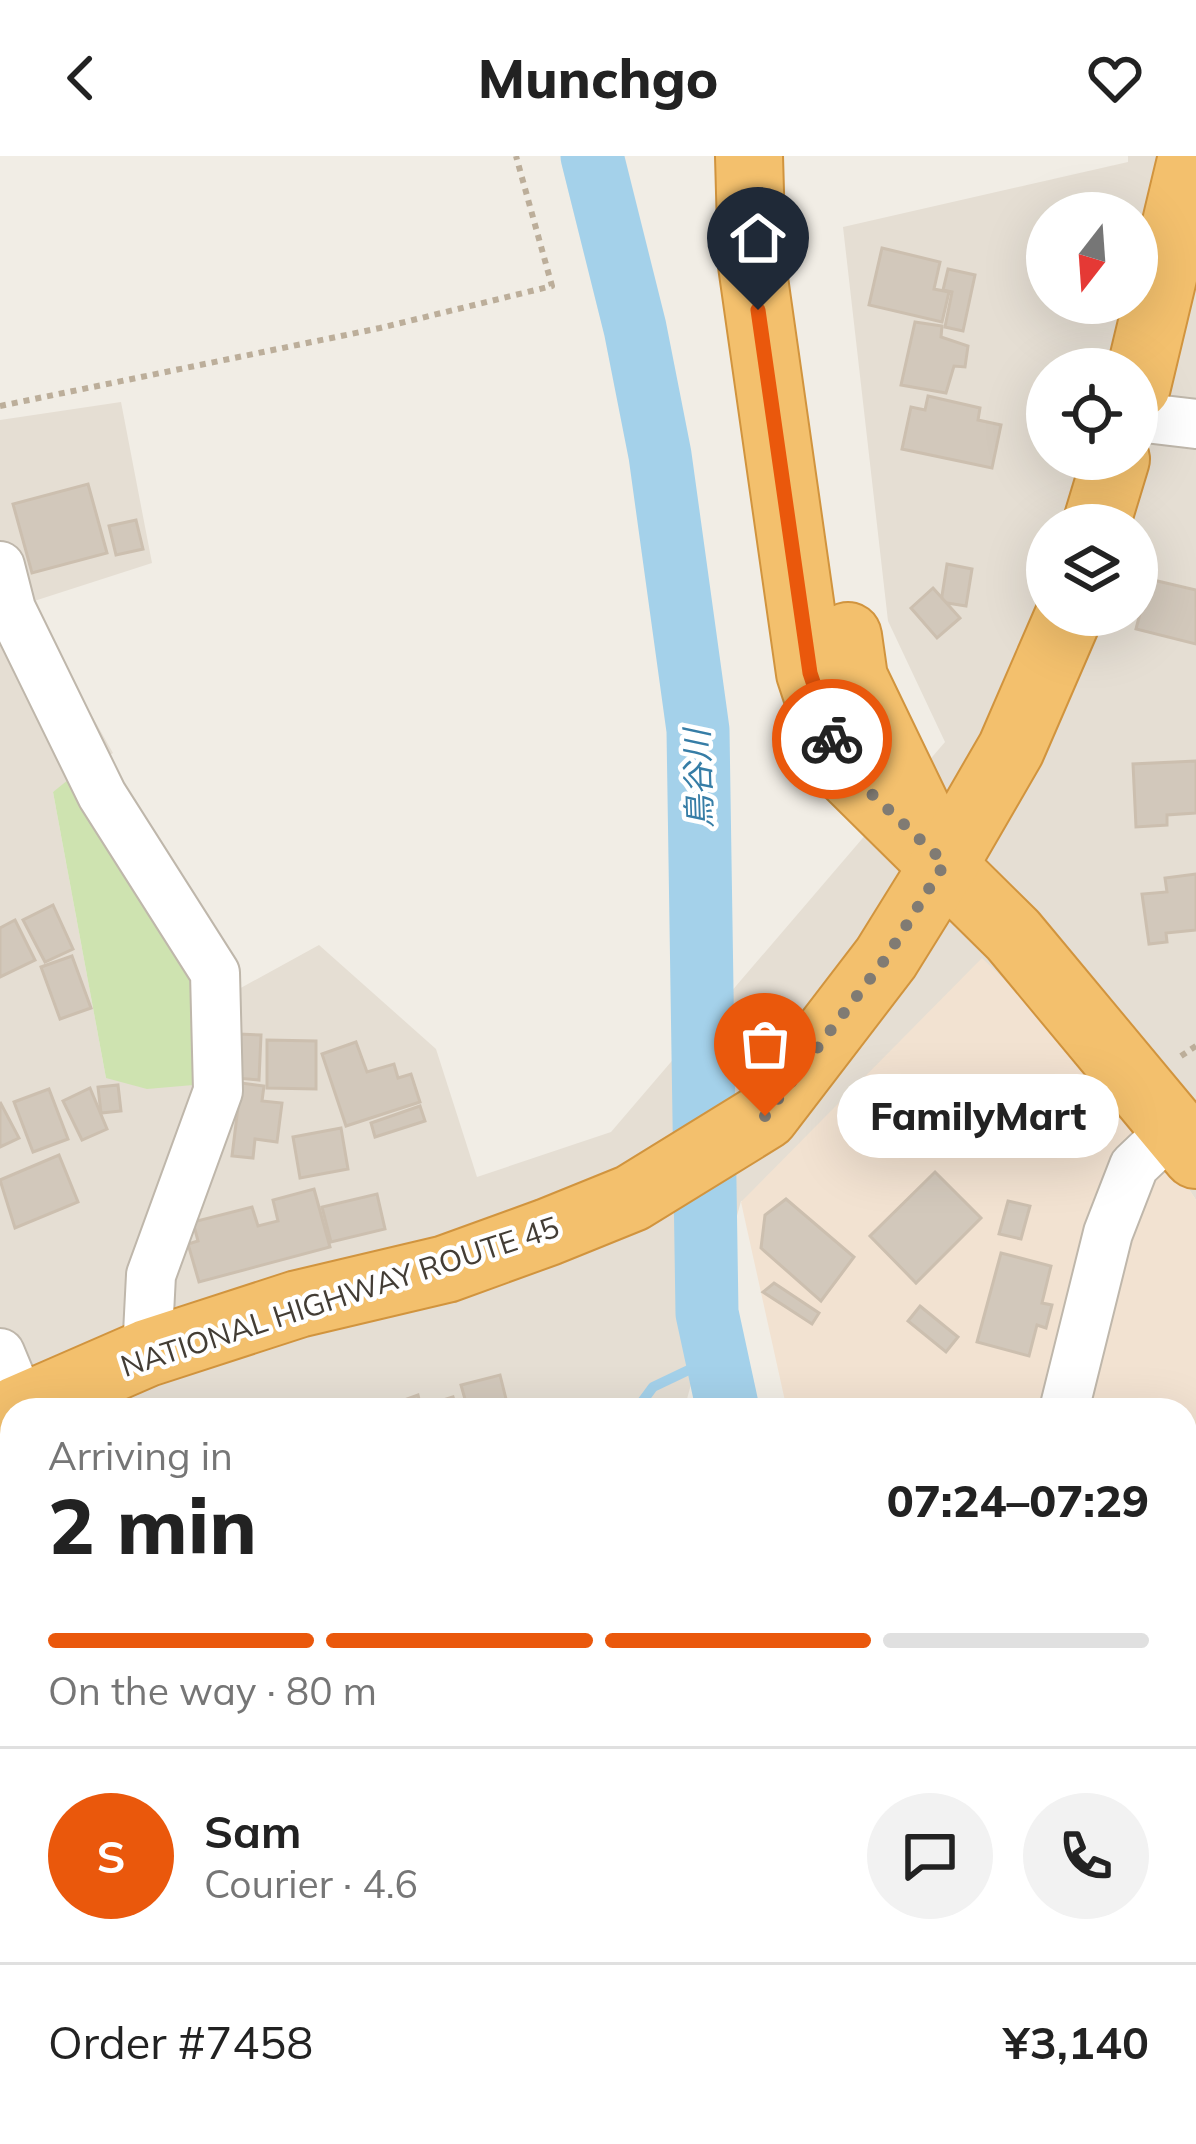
<!DOCTYPE html>
<meta charset="utf-8">
<style>
:root{--surface:#fff;--page:#f2f2f2;--text:#222;--muted:#767676;--line:#e0e0e0;--accent:#ea580c}
body{margin:0;font-family:Mulish,"Noto Sans JP",sans-serif;background:var(--page);color:var(--text);height:100vh;display:flex;flex-direction:column;font-size:45px;white-space:nowrap}
*{box-sizing:border-box;margin:0}
p{font-size:39px;color:var(--muted)}
.icon{flex:none;width:66px;height:66px;fill:none;stroke:currentColor;stroke-width:2;stroke-linecap:round;stroke-linejoin:round}
.map{position:relative;flex:1;overflow:hidden}
.sheet{position:absolute;left:0px;top:1242px;width:1197px;height:747px;display:flex;flex-direction:column;background:var(--surface);border-radius:36px 36px 0 0;box-shadow:0 12px 48px #0002}
.sheet>*{flex:none}
.needle{width:78px;rotate:197deg}
.tools{position:absolute;left:1026px;top:36px;display:grid;gap:24px}
.tools a{display:grid;place-items:center;width:132px;height:132px;border-radius:50%;background:var(--surface);box-shadow:0 12px 48px #0002;font-size:60px}
.pin{position:absolute;display:grid;place-items:center;width:102px;height:102px;color:#fff;margin:-123px -51px;border-radius:50% 50% 50% 0;rotate:-45deg;box-shadow:0 0 12px #0007}
.pin .icon{rotate:45deg}
.courier{position:absolute;display:grid;place-items:center;width:120px;height:120px;margin:-60px;border:9px solid #ea580c;border-radius:50%;background:#fff;color:#222;box-shadow:0 3px 15px #0007}
.bubble{position:absolute;height:84px;border-radius:42px;background:var(--surface);box-shadow:0 12px 48px #0002;font-size:39px;font-weight:800;line-height:84px;text-align:center}
.headline em{font-style:normal;font-weight:800}
.headline div{display:flex;flex-direction:column-reverse}
.headline{display:flex;align-items:center;justify-content:space-between;height:204px;padding:0 48px}
h1{font-size:78px;font-weight:800;line-height:90px}
.bar{display:grid;grid-template-columns:repeat(4,1fr);gap:18px 12px;align-content:center;height:144px;padding:0 48px}
.bar i{height:15px;border-radius:9px;background:var(--line)}
.bar .selected{background:var(--accent)}
.bar p{grid-column:span 4}
.line{display:flex;align-items:center;gap:30px;padding:0 48px;border-top:3px solid var(--line)}
.line div{flex:1}
.round{display:grid;place-items:center;flex:none;width:126px;height:126px;border-radius:63px;background:var(--page)}
header{display:flex;justify-content:space-between;align-items:center;height:156px;padding:0 48px;background:var(--surface);font-size:54px;font-weight:800}
.map>svg:first-child{display:block}
</style>
<header><svg class="icon" aria-label="back" viewBox="0 0 24 24"><path d="M15 5l-7 7 7 7"/></svg>Munchgo<svg class="icon" aria-label="heart" viewBox="0 0 24 24"><path d="M12 20l-8-8c-3-5 5-10 8-4 3-6 11-1 8 4z"/></svg></header>
<div class="map">
<svg width="1196" height="1988" viewBox="0 0 1196 1988">
<rect width="100%" height="100%" fill="#f1ede5"/>
<g fill="#e5ded3" fill-rule="evenodd">
<path d="M1128,0H1196V1044L1179,1018L741,1045L684,1254H12V1738L0,1766V264L121,246L152,407L28,447L113,597L53,636L106,922L237,834L319,789L436,893L477,1021L611,976L945,586L888,465L843,71L1128,6ZM1047,57H1137V147H1047ZM1047,213H1137V303H1047ZM1047,369H1137V459H1047Z"/>
<path d="M0,1861L12,1865V1977H203L194,1988H0Z"/>
</g>
<path fill="#f2e2d1" d="M982,802L1137,952L1196,1044V1326L1185,1337V1254H787L741,1046Z"/>
<path fill="#cee3b0" d="M78,616L203,817L205,928L147,933L106,922L53,636Z"/>
<g fill="none" stroke-linecap="round" stroke-linejoin="round">
<g stroke="#a4d1ea" stroke-width="10">
<path d="M636,1254L653,1231L718,1200"/>
<path d="M0,1703L12,1695"/>
</g>
<g stroke="#a4d1ea" stroke-width="63">
<path d="M592,0L635,172L660,299L698,574L707,1157L728,1254"/>
<path d="M823,1977L825,1988"/>
</g>
</g>
<g fill="#d2c8bb" stroke="#ccbfaf" stroke-width="3">
<path d="M882,92L940,106L934,133L949,136L942,166L869,149Z"/>
<path d="M948,113L975,119L963,175L945,171L952,136L943,134Z"/>
<path d="M915,166L942,170L941,181L968,190L965,211L954,210L946,237L901,229Z"/>
<path d="M928,240L980,252L978,264L1001,269L992,312L902,293L911,251L925,254Z"/>
<path d="M88,328L107,397L32,417L13,348Z"/>
<path d="M136,364L143,393L116,399L109,370Z"/>
<path d="M947,408L972,413L966,450L941,446Z"/>
<path d="M1149,423L1196,434V488L1136,473Z"/>
<path d="M933,432L960,462L937,482L911,452Z"/>
<path d="M1196,605V657L1167,659V669L1136,671L1133,608Z"/>
<path d="M1196,718V774L1166,777L1167,786L1149,788L1142,738L1167,736L1165,722Z"/>
<path d="M53,749L73,793L45,806L23,764Z"/>
<path d="M15,764L35,804L0,821V772Z"/>
<path d="M72,800L91,852L60,863L41,811Z"/>
<path d="M238,878L261,879L259,924L236,922Z"/>
<path d="M267,884L316,885V933L267,932Z"/>
<path d="M356,886L367,916L394,908L398,922L411,918L420,946L346,970L322,898Z"/>
<path d="M241,927L264,930L262,945L282,947L277,986L255,983L253,1002L232,1000Z"/>
<path d="M118,929L121,955L101,957L98,931Z"/>
<path d="M90,932L107,973L82,984L63,945Z"/>
<path d="M49,933L68,983L33,996L14,946Z"/>
<path d="M0,946L19,982L0,991Z"/>
<path d="M420,950L425,965L375,981L371,967Z"/>
<path d="M341,972L348,1013L300,1022L293,981Z"/>
<path d="M59,999L78,1046L15,1072L0,1024Z"/>
<path d="M935,1016L981,1062L916,1127L870,1080Z"/>
<path d="M314,1033L330,1091L199,1126L188,1088L198,1085L193,1066L252,1051L258,1070L278,1065L273,1044Z"/>
<path d="M377,1038L385,1073L331,1086L322,1051Z"/>
<path d="M786,1043L854,1101L821,1145L761,1092L765,1059Z"/>
<path d="M1008,1045L1030,1050L1021,1083L999,1078Z"/>
<path d="M1001,1097L1051,1110L1042,1147L1052,1149L1046,1172L1037,1169L1029,1200L977,1186Z"/>
<path d="M774,1127L819,1157L812,1168L763,1136Z"/>
<path d="M920,1150L958,1181L946,1196L908,1165Z"/>
<path d="M500,1219L507,1247L468,1254L461,1229Z"/>
<path d="M418,1239L421,1251L453,1241L457,1254H377Z"/>
<path d="M4,1388L10,1444L0,1447V1389Z"/>
<path d="M12,1966V1977L94,1978L80,1988H19L6,1970Z"/>
<path d="M96,1977H170V1978L139,1988H100Z"/>
</g>
<g fill="none" stroke-linecap="round" stroke-linejoin="round">
<g stroke="#bfb7ab" stroke-width="52">
<g id="minor">
<path d="M1137,261L1196,268"/>
<path d="M0,410L11,453L102,639L215,817L218,935L151,1119L147,1197"/>
<path d="M0,1197L22,1250"/>
<path d="M1064,1254L1108,1077L1134,1010L1174,972"/>
<path d="M0,1668L12,1647"/>
<path d="M1185,1731L1196,1728"/>
<path d="M1185,1821L1196,1868"/>
<path d="M769,1977L770,1988"/>
<path d="M1104,1977L1106,1988"/>
<path d="M630,1988L646,1977"/>
</g>
</g>
<g stroke="#d1943e" stroke-width="70">
<g id="highway">
<path d="M749,0L752,109L810,517L840,608L1013,779L1196,999"/>
<path d="M1137,230L1192,0"/>
<path d="M1096,369L1116,303"/>
<path d="M848,480L854,522L924,667"/>
<path d="M16,1254L147,1197L298,1148L446,1113L548,1076L632,1042L765,960L886,802L945,707L1011,593L1069,459"/>
</g>
</g>
<g stroke="#bcae9a" stroke-width="6" stroke-dasharray="6 6" stroke-linecap="butt">
<path d="M0,250L380,172L552,130L516,0"/>
<path d="M1181,900L1196,890"/>
<path d="M886,1977L887,1988"/>
</g>
<use href="#minor" stroke="#fff" stroke-width="48"/>
<use href="#highway" stroke="#f3c06d" stroke-width="66"/>
</g>
<g fill="none" stroke-linecap="round" stroke-linejoin="round">
<path stroke="#807b73" stroke-width="12" stroke-dasharray="0 21.6" d="M765,960L886,802L945,707L840,608L832,583"/>
<path stroke="#ea580c" stroke-width="15" d="M758,154L810,517L832,583"/>
</g>
<g text-anchor="middle" stroke-width="9" stroke-linejoin="round" paint-order="stroke">
<g font-size="30" fill="#433d35" stroke="#fff">
<text transform="translate(340 1141) rotate(-18)" y="10">NATIONAL HIGHWAY ROUTE 45</text>
</g>
<g font-size="33" font-style="italic" fill="#367da6" stroke="#fff">
<text transform="translate(698 623) rotate(-92)" y="12">鳥谷川</text>
</g>
</g>
</svg>
<div class="tools">
<a><svg class="needle" viewBox="-14 -14 28 28"><path d="M0-13l5 13h-10z" fill="#e53935"/><path d="M0 13l5-13h-10z" fill="#767676"/></svg></a>
<a><svg class="icon" aria-label="locate" viewBox="0 0 24 24"><circle cx="12" cy="12" r="6"/><path d="M12 2v4M12 18v4M2 12h4M18 12h4"/></svg></a>
<a><svg class="icon" aria-label="layers" viewBox="0 0 24 24"><path d="M12 4l9 5-9 5-9-5zM3 14l9 5 9-5"/></svg></a>
</div>
<div class="pin" style="left:765px;top:960px;background:#ea580c"><svg class="icon" aria-label="bag" viewBox="0 0 24 24"><path d="M5 8h14l-1 12H6zM9 8a3 3 0 0 1 6 0"/></svg></div>
<div class="pin" style="left:758px;top:154px;background:#1f2937"><svg class="icon" aria-label="home" viewBox="0 0 24 24"><path d="M3 11l9-7 9 7M6 9v11h12V9"/></svg></div>
<div class="courier" style="left:832px;top:583px"><svg class="icon" aria-label="bike" viewBox="0 0 24 24"><circle cx="6" cy="16" r="4"/><circle cx="18" cy="16" r="4"/><path d="M6 16l4-8h5l3 8M10 8l3 8H6M13 5h3"/></svg></div>
<div class="bubble" style="left:837px;top:918px;width:282px">FamilyMart</div>
<section class="sheet">
<div class="headline"><div><h1>2 min</h1><p>Arriving in</p></div><em>07:24–07:29</em></div>
<div class="bar"><i class="selected"></i><i class="selected"></i><i class="selected"></i><i></i><p>On the way · 80 m</p></div>
<div class="line" style="height:216px"><b class="round" style="background:var(--accent);color:#fff">S</b><div><b>Sam</b><p>Courier · 4.6</p></div><a class="round"><svg class="icon" aria-label="chat" viewBox="0 0 24 24"><path d="M4 5h16v11H9l-5 4z"/></svg></a><a class="round"><svg class="icon" aria-label="phone" viewBox="0 0 24 24"><path d="M5 4h4l2 5-3 2q2 4 5 5l2-3 5 2v4C11 20 4 13 5 4z"/></svg></a></div>
<div class="line" style="height:156px"><div>Order #7458</div><b>¥3,140</b></div>
</section>
</div>
